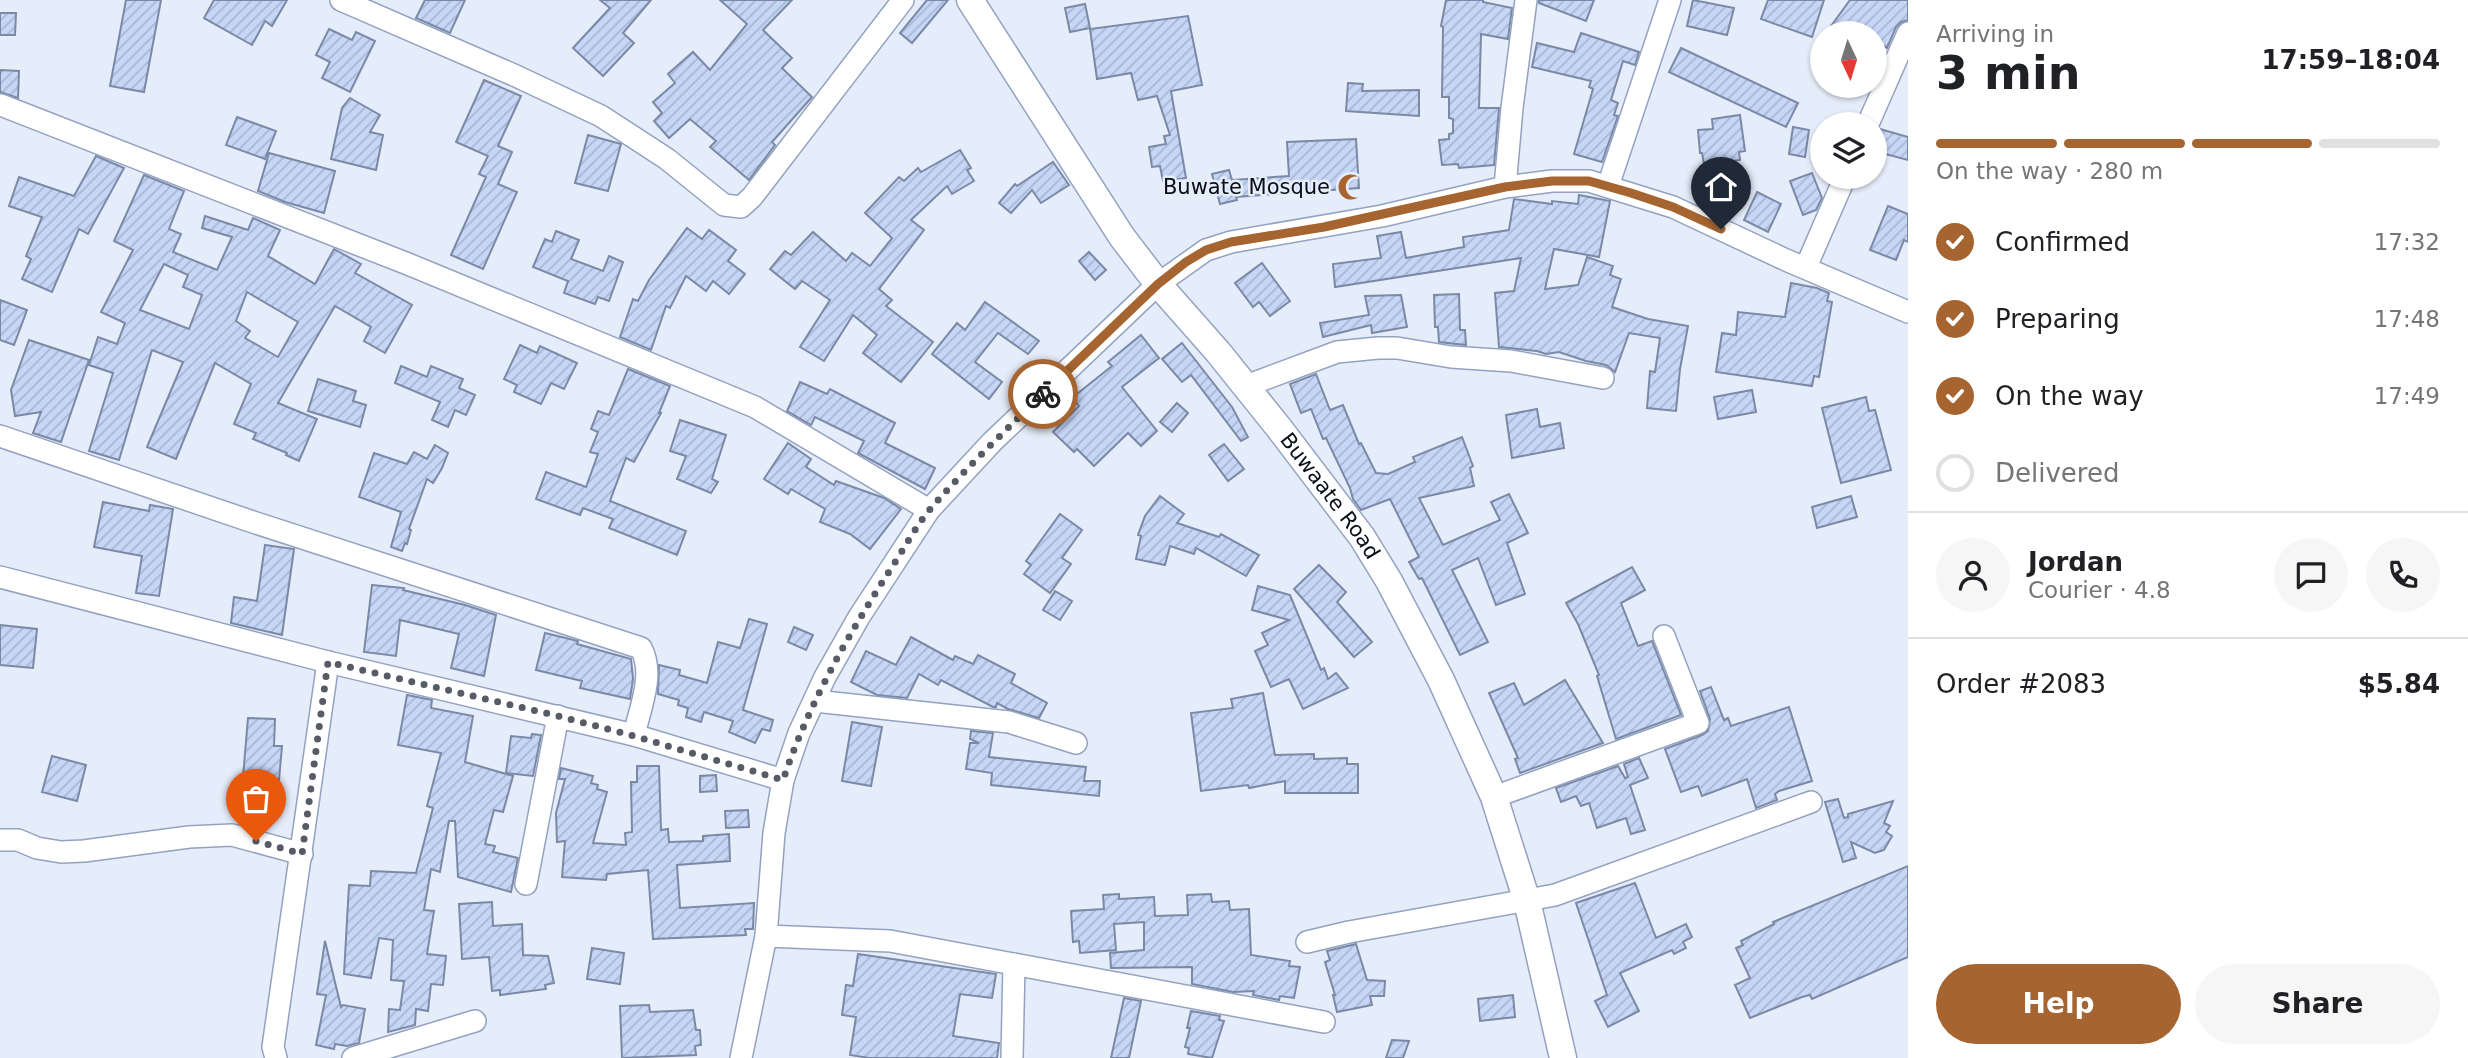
<!DOCTYPE html>
<meta charset="utf-8">
<style>
:root{--surface:#fff;--page:#f6f6f6;--text:#202124;--muted:#757577;--line:#e0e0e0;--accent:#a56430}
body{margin:0;font-family:"DejaVu Sans",sans-serif;background:var(--page);color:var(--text);height:100vh;display:flex;flex-direction:column;font-size:26px;white-space:nowrap}
*{box-sizing:border-box;margin:0}
p{font-size:23px;color:var(--muted)}
.icon{flex:none;width:38px;height:38px;fill:none;stroke:currentColor;stroke-width:2;stroke-linecap:round;stroke-linejoin:round}
.map{position:relative;flex:1;overflow:hidden}
.sheet{display:flex;flex-direction:column;background:var(--surface);width:560px}
.sheet>*{flex:none}
.needle{width:46px;rotate:176deg}
.controls{position:absolute;left:1810px;top:21px;display:grid;gap:14px}
.controls a{display:grid;place-items:center;width:77px;height:77px;border-radius:50%;background:var(--surface);box-shadow:0 2px 5px #0004;font-size:35px}
.pin{position:absolute;display:grid;place-items:center;width:60px;height:60px;color:#fff;margin:-72px -30px;border-radius:50% 50% 50% 0;rotate:-45deg;box-shadow:0 0 7px #0007}
.pin .icon{rotate:45deg}
.courier{position:absolute;display:grid;place-items:center;width:70px;height:70px;margin:-35px;border:5px solid #a56430;border-radius:50%;background:#fff;color:#222;box-shadow:0 2px 9px #0007}
.head em{font-style:normal;font-weight:700}
.head div{display:flex;flex-direction:column-reverse}
.head{display:flex;align-items:center;justify-content:space-between;height:119px;padding:0 28px}
h1{font-size:46px;font-weight:700;line-height:52px}
.bar{display:grid;grid-template-columns:repeat(4,1fr);gap:10px 7px;align-content:center;height:84px;padding:0 28px}
.bar i{height:9px;border-radius:5px;background:var(--line)}
.bar .current{background:var(--accent)}
.bar p{grid-column:span 4}
.line{display:flex;align-items:center;gap:18px;padding:0 28px;border-top:2px solid var(--line)}
.line div{flex:1}
.round{display:grid;place-items:center;flex:none;width:74px;height:74px;border-radius:37px;background:var(--page)}
ol{padding:0 28px;list-style:none}
li{display:flex;align-items:center;gap:21px;height:77px}
li p{margin-inline-start:auto}
li .icon{padding:7px;border-radius:50%;background:var(--accent);color:#fff;stroke-width:4}
li:last-child{color:var(--muted)}
li i{width:38px;height:38px;border:4px solid var(--line);border-radius:50%}
.cta{display:flex;gap:14px;margin-top:auto;padding:14px 28px}
.cta a{flex:1;height:80px;border-radius:42px;background:var(--accent);color:#fff;font-size:28px;font-weight:700;line-height:80px;text-align:center}
.cta a+a{background:var(--page);color:var(--text)}
main{display:flex;flex:1;min-height:0}
.map>svg:first-child{display:block}
</style>
<main>
<div class="map">
<svg width="1908" height="1058" viewBox="0 0 1908 1058">
<defs>
<pattern id="building-hatch" width="6" height="6" patternUnits="userSpaceOnUse" patternTransform="scale(1.75)"><rect width="6" height="6" fill="#c6d6f6"/><path d="M-1 1l2-2M0 6l6-6M5 7l2-2" fill="none" stroke="#a9b6d2"/></pattern>
</defs>
<rect width="100%" height="100%" fill="#e6edfa"/>
<g fill="url(#building-hatch)" stroke="#7a89a6" stroke-width="2" fill-rule="evenodd">
<path d="M126,0H161L144,92L110,86Z"/>
<path d="M214,0H287L272,26L265,21L252,45L204,18Z"/>
<path d="M425,0H465L450,33L416,18Z"/>
<path d="M600,0H651L623,33L634,43L603,76L573,48L610,8Z"/>
<path d="M720,0H792L763,30L792,58L782,68L812,97L772,142L775,145L749,180L710,147L716,141L690,119L669,138L654,121L662,113L653,102L675,83L668,74L693,52L710,70L747,24Z"/>
<path d="M927,0H948L912,43L900,33Z"/>
<path d="M1446,0H1483V2L1512,8L1508,39L1481,34L1479,108H1499L1494,165L1459,168L1458,164L1442,165L1439,140L1449,139V134L1453,133V119L1449,118V97H1442L1443,27L1441,26Z"/>
<path d="M1539,0H1594L1586,21L1539,3Z"/>
<path d="M1693,0L1734,8L1727,35L1687,26Z"/>
<path d="M1768,0H1824L1812,37L1761,19Z"/>
<path d="M1850,0H1908V20L1901,22L1896,27L1887,48L1874,39V33H1826Z"/>
<path d="M1085,4L1090,28L1070,32L1065,8Z"/>
<path d="M0,13H16L15,35H0Z"/>
<path d="M1188,16L1202,85L1171,91L1186,178L1163,181L1160,166L1152,167L1149,147L1166,144L1164,136L1170,135L1157,96L1138,100L1131,73L1097,79L1090,29Z"/>
<path d="M329,29L352,40L356,32L375,41L350,92L322,78L330,62L316,55Z"/>
<path d="M1581,33L1639,52L1635,65L1623,61L1611,100L1618,103L1614,115L1618,116L1602,162L1574,154L1593,89L1589,87L1591,81L1532,67L1537,43L1574,52Z"/>
<path d="M1681,48L1798,103L1786,127L1669,72Z"/>
<path d="M0,70L19,71L18,98L0,92Z"/>
<path d="M484,80L521,96L498,146L512,152L498,184L517,192L483,269L451,255L486,177L479,174L488,156L456,142Z"/>
<path d="M1348,83L1363,84L1362,91L1419,90V116L1346,111Z"/>
<path d="M350,98L380,115L370,132L383,135L376,170L331,159L342,108Z"/>
<path d="M1740,115L1745,151L1739,152L1740,160L1732,161L1733,165L1705,169L1702,153H1700L1698,130L1713,129L1712,119Z"/>
<path d="M237,117L276,131L265,159L226,145Z"/>
<path d="M1793,127L1809,130L1805,157L1789,154Z"/>
<path d="M1880,129L1908,137V160L1874,151Z"/>
<path d="M588,135L621,144L608,191L575,183Z"/>
<path d="M1356,139L1359,188L1236,197L1237,200L1220,204L1212,174L1229,170L1232,180L1289,176L1287,142Z"/>
<path d="M960,150L971,168L967,170L974,181L952,194L947,186L911,220L924,230L879,289L892,300L886,306L933,342L901,382L863,353L877,335L853,315L824,361L800,347L830,300L802,281L795,289L770,269L785,251L791,255L813,232L846,261L852,253L870,266L892,238L865,213L899,177L904,181L918,168L921,172Z"/>
<path d="M269,153L335,171L324,213L285,202L258,191Z"/>
<path d="M96,156L124,168L88,234L79,229L52,292L22,279L31,259L26,256L42,217L9,206L19,177L74,196Z"/>
<path d="M1053,162L1069,185L1041,203L1032,190L1011,213L999,203L1015,184L1017,186Z"/>
<path d="M1812,173L1822,198L1816,210L1803,215L1790,181Z"/>
<path d="M144,175L184,191L169,229L181,234L173,252L217,270L232,237L202,228L205,216L248,230L253,218L280,230L268,256L315,284L334,249L361,264L355,273L412,305L385,353L364,341L371,327L335,306L278,403L317,419L299,461L286,455L287,453L253,439L256,433L234,424L251,384L215,363L176,459L147,447L183,362L152,350L119,460L89,451L113,373L89,365L98,337L117,344L125,323L101,312L133,250L114,241ZM164,264L188,275L183,287L202,295L189,329L140,310ZM247,292L298,322L278,357L245,338L250,331L236,321Z"/>
<path d="M1757,192L1781,204L1768,232L1744,220Z"/>
<path d="M1579,195L1610,201L1599,257L1554,249L1545,289L1578,285L1587,257L1613,266L1610,275L1621,279L1612,307L1648,319L1688,326L1680,369L1676,411L1647,408L1650,371L1655,372L1660,338L1629,333L1615,372L1606,365L1586,361L1559,352L1546,354L1537,351L1499,347L1495,293L1514,291L1521,258L1335,287L1333,264L1381,258L1377,236L1401,232L1406,258L1464,247L1463,237L1509,230L1514,199L1552,204V201L1578,204Z"/>
<path d="M1888,206L1908,214V242L1904,240L1896,260L1870,250Z"/>
<path d="M687,228L702,239L709,230L736,250L728,261L745,274L729,294L713,281L706,291L686,276L670,308L666,306L651,350L620,337L633,299L638,301L649,280Z"/>
<path d="M556,231L579,240L571,259L603,271L609,256L623,262L609,301L598,297L595,304L564,293L568,281L533,267L545,239L552,242Z"/>
<path d="M1089,252L1106,270L1095,280L1079,261Z"/>
<path d="M1262,263L1290,301L1270,316L1259,302L1253,307L1235,283Z"/>
<path d="M1791,283L1817,288L1829,293L1827,301L1832,302L1819,377L1814,376L1812,386L1716,372L1722,333L1736,335L1738,312L1785,317Z"/>
<path d="M1459,294L1460,330H1465L1466,345L1439,342L1438,327H1435L1434,295Z"/>
<path d="M1401,295L1407,327L1372,333L1371,325L1323,337L1320,323L1369,315L1365,296Z"/>
<path d="M0,300L27,310L14,345L0,340Z"/>
<path d="M985,302L1039,341L1028,354L998,333L975,362L1002,382L989,399L932,354L957,323L965,330Z"/>
<path d="M1141,335L1159,358L1122,387L1157,431L1141,446L1128,433L1094,466L1077,449L1074,452L1053,432L1079,406L1072,398L1112,366L1108,362Z"/>
<path d="M29,340L89,360L61,442L33,433L41,412L15,416L11,390Z"/>
<path d="M1182,343L1232,407L1248,437L1241,441L1191,375L1182,382L1162,359Z"/>
<path d="M520,345L537,353L540,346L577,363L564,389L551,383L541,404L514,392L517,385L504,379Z"/>
<path d="M401,366L427,377L431,366L463,379L459,388L475,395L466,415L455,410L448,427L432,420L440,402L395,383Z"/>
<path d="M628,369L670,386L659,413H661L634,462L626,458L610,501L686,531L677,555L609,528L613,519L583,508L580,515L536,499L546,472L586,487L598,454L590,452L598,432L591,429L598,411L609,415Z"/>
<path d="M1316,374L1330,410L1343,405L1359,444L1361,443L1376,473L1388,474L1415,462L1413,457L1462,437L1473,466L1470,468L1474,486L1419,498L1443,545L1500,520L1491,502L1509,494L1528,533L1507,543L1525,594L1496,605L1478,558L1452,570L1488,642L1460,655L1422,578L1419,579L1409,562L1419,557L1390,499L1361,510L1353,499L1350,488L1326,438L1323,439L1311,409L1301,413L1290,384Z"/>
<path d="M318,379L356,391L353,401L366,405L360,427L308,411Z"/>
<path d="M800,382L827,394L830,389L895,423L885,443L935,468L925,489L858,453L864,441L815,417L811,425L787,411Z"/>
<path d="M1752,390L1756,412L1718,419L1714,397Z"/>
<path d="M1866,397L1869,411L1875,410L1891,470L1841,483L1822,408Z"/>
<path d="M1177,403L1188,413L1172,432L1160,422Z"/>
<path d="M1537,409L1540,427L1560,423L1564,448L1512,458L1506,415Z"/>
<path d="M680,420L726,435L712,479L718,482L711,493L677,479L686,456L670,451Z"/>
<path d="M788,443L811,459L806,467L834,485L836,481L884,498L901,509L870,549L850,534L820,522L825,509L791,489L788,494L764,479Z"/>
<path d="M1224,444L1244,469L1228,481L1209,455Z"/>
<path d="M435,445L448,453L442,468L433,483L427,479L409,529L411,530L407,544L405,543L402,551L391,547L401,512L359,497L374,453L407,464L414,452L427,459Z"/>
<path d="M1160,496L1184,514L1177,523L1219,537L1221,534L1259,555L1246,576L1196,548L1194,554L1170,546L1165,565L1136,559L1141,536L1138,535L1145,516Z"/>
<path d="M1851,496L1857,517L1817,528L1812,507Z"/>
<path d="M103,502L149,511L150,505L173,509L159,596L136,593L142,556L94,547Z"/>
<path d="M1060,514L1082,530L1062,558L1071,564L1050,593L1024,574L1031,565L1026,561Z"/>
<path d="M265,545L294,549L282,635L231,623L234,597L257,601Z"/>
<path d="M1319,565L1346,592L1337,602L1372,642L1354,657L1294,589Z"/>
<path d="M1632,567L1645,590L1621,603L1638,646L1652,641L1681,715L1616,739L1597,676L1599,675L1578,624L1566,603Z"/>
<path d="M372,585L404,588L403,590L465,605L496,615L484,676L451,668L459,634L400,620L396,656L364,652Z"/>
<path d="M1258,586L1290,595L1321,670L1324,668L1328,679L1336,673L1348,688L1303,709L1289,679L1271,687L1255,651L1268,645L1262,633L1289,620L1252,610Z"/>
<path d="M1055,591L1072,601L1060,620L1043,610Z"/>
<path d="M749,619L767,624L743,710L773,720L770,731L762,729L755,743L729,732L733,721L704,712L701,722L686,717L688,708L678,705L679,700L658,694L659,665L680,670L679,675L707,683L718,642L740,648Z"/>
<path d="M0,625L37,629L33,668L0,665Z"/>
<path d="M794,627L813,635L806,650L788,642Z"/>
<path d="M545,633L578,641L577,644L631,659L633,679L630,699L580,688L582,681L536,670Z"/>
<path d="M911,637L953,660L955,656L973,664L978,655L1015,674L1011,683L1047,703L1039,718L1008,709L997,703L996,707H993L941,680L938,685L919,674L907,698L877,695L851,682L866,651L896,665Z"/>
<path d="M1565,680L1603,743L1520,773L1515,759L1518,758L1489,693L1514,683L1524,705Z"/>
<path d="M1711,687L1724,720L1728,718L1731,726L1789,707L1812,781L1779,791L1775,794L1777,800L1756,808L1747,779L1702,796L1698,786L1681,792L1665,749L1702,735L1708,731L1710,719L1700,691Z"/>
<path d="M1263,693L1275,755L1314,754V759L1347,758V764H1358V793H1285V781L1249,788L1248,785L1201,791L1191,713L1233,708L1231,699Z"/>
<path d="M407,695L432,700L431,708L473,716L465,762L513,776L503,812L494,810L485,844L495,846L493,852L518,858L511,892L458,877L455,821H449L440,872L431,869L424,910L434,911L427,954L446,956L443,985L431,984L428,1011L416,1009L415,1025L388,1032L389,1009L400,1010L404,981L391,980L393,940L379,938L371,978L344,974L349,885L370,886L371,871L416,873L433,808L427,806L441,753L398,745Z"/>
<path d="M248,718L275,719L274,746H282L279,780L243,777Z"/>
<path d="M852,722L882,727L871,786L842,781Z"/>
<path d="M971,731L993,733L989,757L1086,767L1084,781H1100L1099,796L991,785L992,773L966,769L970,743H979L970,739Z"/>
<path d="M532,734L541,735L533,776L506,773L511,736L531,738Z"/>
<path d="M52,756L86,765L77,801L42,792Z"/>
<path d="M1639,758L1648,778L1630,785L1645,830L1631,834L1626,818L1597,828L1589,803L1581,806L1576,796L1561,802L1556,788L1618,766L1625,778L1628,777L1624,764Z"/>
<path d="M637,766H659L661,830L668,829L669,842L703,841V836L729,834L730,861L677,865L680,908L754,903L753,929H745L746,935L653,939L648,870L607,874L606,880L562,877L565,841L557,842L556,813L565,779H559L561,768L593,776L591,783L598,785L597,789L607,792L593,843L626,845L625,833L632,832L631,782H637Z"/>
<path d="M716,775L717,791L700,792V776Z"/>
<path d="M1838,799L1844,818L1848,817V814L1893,801L1884,823L1890,826L1886,832L1892,836L1884,850L1875,853L1851,842L1856,858L1843,862L1825,802Z"/>
<path d="M748,810L749,827L726,828L725,811Z"/>
<path d="M1908,866V957L1812,999L1810,995L1802,997L1750,1018L1735,985L1750,978L1736,948L1743,945L1741,941L1774,924L1773,922Z"/>
<path d="M1635,883L1656,938L1686,924L1692,937L1683,942L1686,948L1674,954L1672,950L1620,973L1639,1011L1608,1027L1595,1001L1607,995L1576,903Z"/>
<path d="M1119,894V899L1154,897L1155,916L1188,915L1187,895L1211,894L1212,902L1229,901L1230,910L1249,909L1251,955L1290,961L1289,966L1300,967L1294,998L1280,996L1279,1000L1253,995L1254,991L1233,992L1192,984V967L1111,968L1110,953L1144,950V922L1114,924L1116,950L1080,953L1079,941L1073,942L1071,911L1104,909L1103,895Z"/>
<path d="M492,902L493,926L522,924L523,955L548,956L554,983L545,985L546,989L500,995V990L492,991L489,957L462,959L459,904Z"/>
<path d="M325,941L341,1007L343,1005L365,1009L359,1043L347,1046L335,1044L334,1049L316,1045L326,995L317,994Z"/>
<path d="M1356,944L1367,980L1385,981L1384,996H1370L1372,1005L1337,1012L1333,995H1335L1325,962L1330,960L1327,951Z"/>
<path d="M592,948L624,953L620,984L587,979Z"/>
<path d="M858,954L996,974L992,998L960,994L953,1036L999,1043L997,1058H869L850,1055L856,1017L842,1015L846,985L853,986Z"/>
<path d="M1513,995L1515,1017L1480,1021L1478,999Z"/>
<path d="M1124,998L1141,1001L1129,1058H1111Z"/>
<path d="M649,1005L650,1012L693,1010L696,1030H700L701,1045L695,1046L696,1055L622,1058L620,1006Z"/>
<path d="M1191,1011L1220,1016L1219,1020L1224,1021L1212,1058L1188,1054L1189,1048L1185,1047L1190,1028H1187Z"/>
<path d="M1392,1040L1409,1041L1403,1058H1386Z"/>
</g>
<g fill="none" stroke-linecap="round" stroke-linejoin="round">
<g stroke="#93a2c0" stroke-width="24">
<g id="minor">
<path d="M341,0L516,76L601,116L667,159L724,205L741,207L752,197L903,0"/>
<path d="M1,105L408,264L755,407L929,510"/>
<path d="M1868,124L1908,33"/>
<path d="M1608,186L1670,0"/>
<path d="M1505,187L1512,108L1526,0"/>
<path d="M1806,267L1845,177"/>
<path d="M1246,386L1337,352L1378,348H1397L1451,357L1511,361L1603,378"/>
<path d="M0,436L253,522L641,648C655,674 640,708 634,735"/>
<path d="M0,577L328,662L634,735L783,780"/>
<path d="M815,701L1009,722L1076,743"/>
<path d="M1494,797L1698,723L1664,636"/>
<path d="M0,840H18L37,848L61,852L84,851L189,837L232,835L302,854"/>
<path d="M526,884L558,716"/>
<path d="M766,936L890,941L1324,1022"/>
<path d="M1307,942L1349,932L1555,895L1811,802"/>
<path d="M276,1058L273,1047L328,662"/>
<path d="M353,1058L475,1021"/>
<path d="M741,1058L766,936L774,833L783,780L799,733L825,677L859,617L929,510L992,442L1158,284L1206,250L1231,242L1382,216L1505,187L1552,181H1589L1673,207L1786,260L1908,312"/>
<path d="M1012,1058L1014,964"/>
</g>
</g>
<g stroke="#93a2c0" stroke-width="29">
<g id="tertiary">
<path id="s1" d="M970,0L1122,237L1158,284L1218,352L1279,428L1362,537L1389,581L1441,680L1494,797L1527,901L1563,1058"/>
</g>
</g>
<use href="#minor" stroke="#fff" stroke-width="21"/>
<use href="#tertiary" stroke="#fff" stroke-width="26"/>
</g>
<g fill="none" stroke-linecap="round" stroke-linejoin="round">
<path stroke="#565b66" stroke-width="7" stroke-dasharray="0 12.6" d="M256,841L302,854L328,662L558,716L634,736L783,780C809,703 848,635 892,567C905,547 916,526 931,508C966,468 1005,431 1043,394"/>
<path stroke="#a56430" stroke-width="9" d="M1043,394L1158,284L1186,262L1206,250L1231,242L1324,227L1505,187L1552,181H1589L1631,193L1673,207L1721,229"/>
</g>
<defs>
<g id="mosque-bare" transform="scale(2.1)"><path d="M3.5-4.9A6 6 0 1 0 3.5 4.9A5 5 0 1 1 3.5-4.9Z" fill="#a56430" stroke="#e6edfa" stroke-width="2.5" paint-order="stroke"/></g>
</defs>
<g fill-rule="evenodd">
<use href="#mosque-bare" x="1351" y="187"/>
</g>
<g text-anchor="middle" stroke-width="5" stroke-linejoin="round" paint-order="stroke">
<g font-size="21" fill="#080d17" stroke="#e6edfa" text-anchor="end">
<text x="1330" y="194">Buwate Mosque</text>
</g>
<g font-size="21" fill="#080d17" stroke="#e6edfa">
<text dy="7" stroke="none"><textPath href="#s1" startOffset="614">Buwaate Road</textPath></text>
</g>
</g>
</svg>
<div class="controls">
<a><svg class="needle" viewBox="-14 -14 28 28"><path d="M0-13l5 13h-10z" fill="#e53935"/><path d="M0 13l5-13h-10z" fill="#757577"/></svg></a>
<a><svg class="icon" aria-label="layers" viewBox="0 0 24 24"><path d="M12 4l9 5-9 5-9-5zM3 14l9 5 9-5"/></svg></a>
</div>
<div class="pin" style="left:256px;top:841px;background:#ea580c"><svg class="icon" aria-label="bag" viewBox="0 0 24 24"><path d="M5 8h14l-1 12H6zM9 8a3 3 0 0 1 6 0"/></svg></div>
<div class="pin" style="left:1721px;top:229px;background:#1f2937"><svg class="icon" aria-label="home" viewBox="0 0 24 24"><path d="M3 11l9-7 9 7M6 9v11h12V9"/></svg></div>
<div class="courier" style="left:1043px;top:394px"><svg class="icon" aria-label="bike" viewBox="0 0 24 24"><circle cx="6" cy="16" r="4"/><circle cx="18" cy="16" r="4"/><path d="M6 16l4-8h5l3 8M10 8l3 8H6M13 5h3"/></svg></div>
</div>
<section class="sheet">
<div class="head"><div><h1>3 min</h1><p>Arriving in</p></div><em>17:59–18:04</em></div>
<div class="bar"><i class="current"></i><i class="current"></i><i class="current"></i><i></i><p>On the way · 280 m</p></div>
<ol>
<li><svg class="icon" aria-label="check" viewBox="0 0 24 24"><path d="M5 12l5 5 9-10"/></svg>Confirmed<p>17:32</p></li>
<li><svg class="icon" aria-label="check" viewBox="0 0 24 24"><path d="M5 12l5 5 9-10"/></svg>Preparing<p>17:48</p></li>
<li><svg class="icon" aria-label="check" viewBox="0 0 24 24"><path d="M5 12l5 5 9-10"/></svg>On the way<p>17:49</p></li>
<li><i></i>Delivered</li>
</ol>
<div class="line" style="height:126px"><a class="round"><svg class="icon" aria-label="person" viewBox="0 0 24 24"><circle cx="12" cy="8" r="4"/><path d="M4 21q1-7 8-7t8 7"/></svg></a><div><b>Jordan</b><p>Courier · 4.8</p></div><a class="round"><svg class="icon" aria-label="chat" viewBox="0 0 24 24"><path d="M4 5h16v11H9l-5 4z"/></svg></a><a class="round"><svg class="icon" aria-label="phone" viewBox="0 0 24 24"><path d="M5 4h4l2 5-3 2q2 4 5 5l2-3 5 2v4C11 20 4 13 5 4z"/></svg></a></div>
<div class="line" style="height:91px"><div>Order #2083</div><b>$5.84</b></div>
<div class="cta"><a>Help</a><a>Share</a></div>
</section>
</main>
